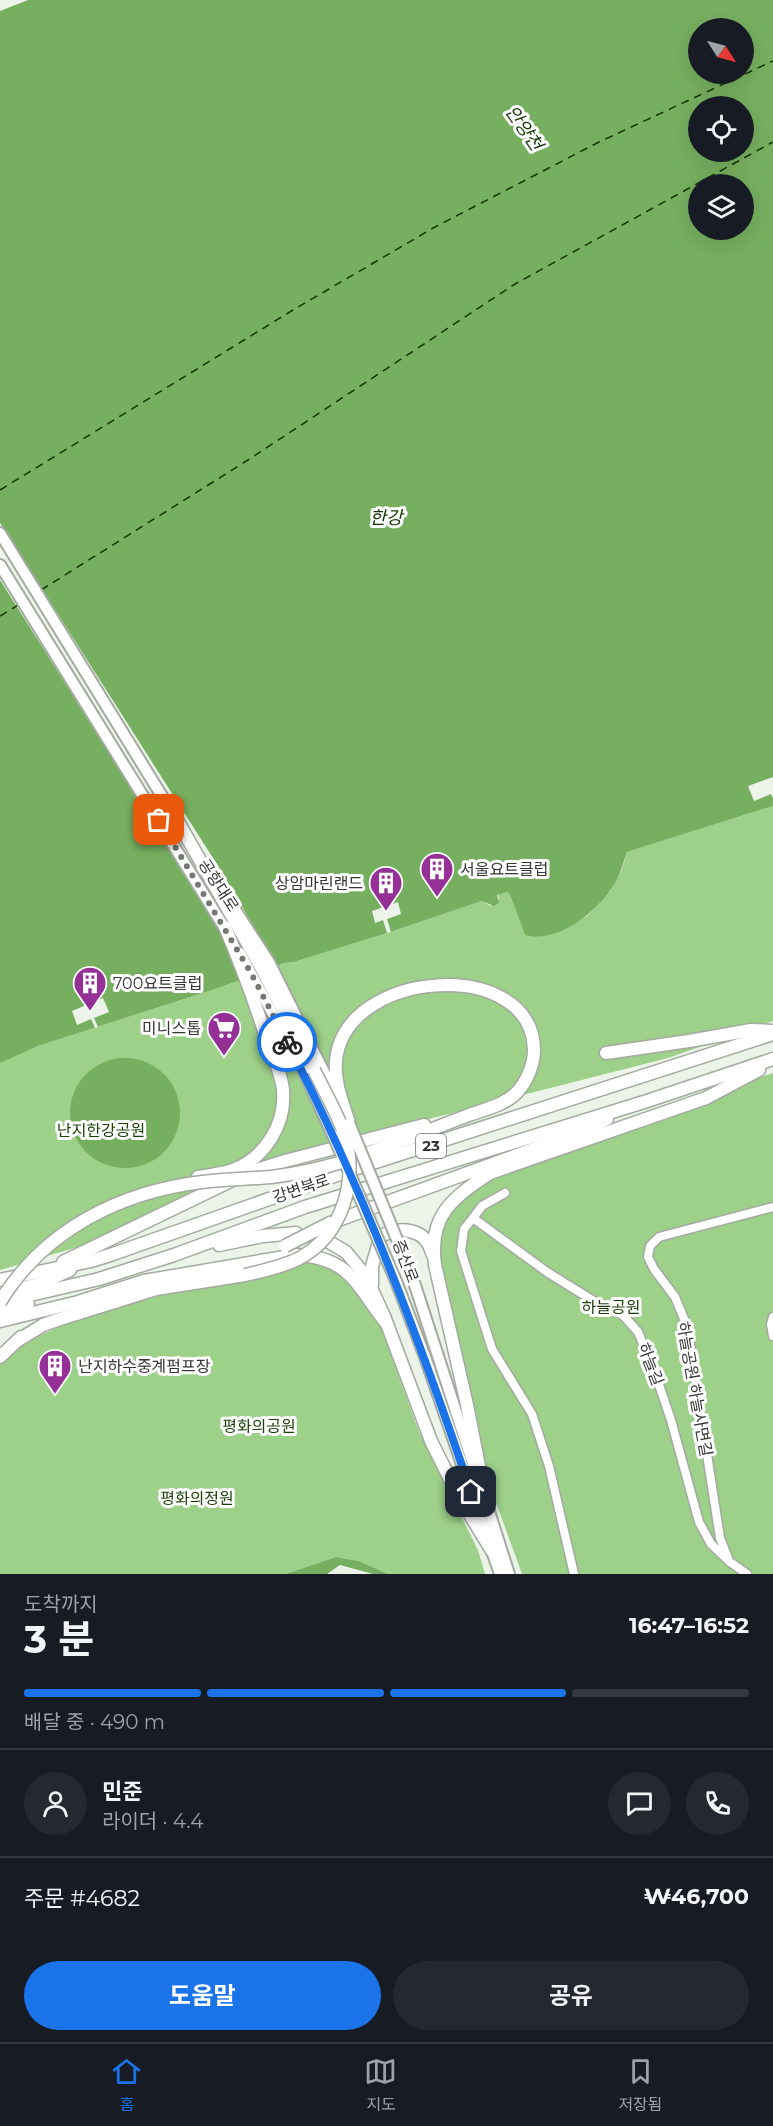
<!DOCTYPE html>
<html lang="ko">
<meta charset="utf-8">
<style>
:root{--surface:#171b24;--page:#242831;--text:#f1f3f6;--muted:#9ea1a6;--line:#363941;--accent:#1a73e8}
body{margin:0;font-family:Montserrat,"Noto Sans KR",sans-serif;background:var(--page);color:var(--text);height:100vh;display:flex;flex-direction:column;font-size:22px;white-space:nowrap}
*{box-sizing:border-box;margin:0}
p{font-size:20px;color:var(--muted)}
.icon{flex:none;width:33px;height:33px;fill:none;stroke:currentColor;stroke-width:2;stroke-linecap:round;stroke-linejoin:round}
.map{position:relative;height:1574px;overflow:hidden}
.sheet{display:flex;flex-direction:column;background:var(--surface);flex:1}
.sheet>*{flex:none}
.needle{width:39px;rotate:126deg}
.controls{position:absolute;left:688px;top:18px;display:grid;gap:12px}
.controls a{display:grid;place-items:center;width:66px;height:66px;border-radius:50%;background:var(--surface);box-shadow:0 6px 24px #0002;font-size:30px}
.pin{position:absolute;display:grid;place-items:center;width:51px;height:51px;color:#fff;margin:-26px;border-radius:12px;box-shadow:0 3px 9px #0006}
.courier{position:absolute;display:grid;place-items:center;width:60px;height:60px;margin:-30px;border:4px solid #1a73e8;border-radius:50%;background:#fff;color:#222;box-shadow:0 2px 8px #0007}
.overview em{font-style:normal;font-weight:700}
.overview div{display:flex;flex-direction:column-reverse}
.overview{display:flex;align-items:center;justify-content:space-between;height:102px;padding:0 24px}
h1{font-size:39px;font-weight:700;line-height:45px}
.bar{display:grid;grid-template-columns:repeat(4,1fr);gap:9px 6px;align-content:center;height:72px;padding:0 24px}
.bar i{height:8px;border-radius:4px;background:var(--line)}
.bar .selected{background:var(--accent)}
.bar p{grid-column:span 4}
.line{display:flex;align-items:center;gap:15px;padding:0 24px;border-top:2px solid var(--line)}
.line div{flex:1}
.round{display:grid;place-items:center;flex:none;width:63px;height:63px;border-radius:32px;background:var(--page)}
.action{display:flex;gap:12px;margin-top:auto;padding:12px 24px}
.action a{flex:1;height:69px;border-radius:36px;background:var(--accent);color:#fff;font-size:24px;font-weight:700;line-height:69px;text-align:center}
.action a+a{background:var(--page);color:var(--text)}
.tab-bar{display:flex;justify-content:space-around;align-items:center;height:84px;border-top:2px solid var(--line);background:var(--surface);font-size:16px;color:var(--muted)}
.tab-bar a{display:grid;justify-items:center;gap:3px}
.tab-bar .selected{color:var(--accent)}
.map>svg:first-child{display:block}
</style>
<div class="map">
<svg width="773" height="1574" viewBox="0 0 773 1574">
<rect width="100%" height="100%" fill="#ecf4e9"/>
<g fill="#9dd089">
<path d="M773,806V1021L668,1058L382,1131L252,1167L88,1244L0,1270V1063L3,1061L38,1046L212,990L273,969L283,963L294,962L387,933L482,901L491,906L499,899L498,894L507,892L510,895L525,935L557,932L587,916L600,903L611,890L621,872L627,852Z"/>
<path d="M773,1073V1574H522L490,1486L439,1277L440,1232L451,1208L479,1180L706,1096Z"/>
<path d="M302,1259L341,1271L380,1325L419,1432L478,1550L485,1574H388L359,1561L336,1557L285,1574H0V1364C39,1327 91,1315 141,1301C195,1286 248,1273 302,1259Z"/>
</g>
<g fill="#77af60" fill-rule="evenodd">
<path d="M28,0H773V806L627,852C623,863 621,873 615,883C600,910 558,944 525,935L510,895L507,892L497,895L499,903L494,906L482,901L387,933L294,962L283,963L273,969L212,990L38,1046L0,1063V11ZM699,28H744V74H699ZM699,106H744V152H699ZM699,184H744V230H699Z"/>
<circle cx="125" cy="1113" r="55"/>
<path d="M336,1557L359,1561L388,1574H373L340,1565L327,1574H285Z"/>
</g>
<g fill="#ecf4e9">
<path d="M0,523L220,869L273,960L278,969L274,972L258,969L241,976L211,914L0,580Z"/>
<path d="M773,777V798L771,794L754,801L748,786Z"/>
<path d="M398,902L401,914L387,919L391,932L387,933L383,920L375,923L372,911Z"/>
<path d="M103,998L109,1012L94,1018L98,1027L95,1028L91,1019L77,1025L72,1011Z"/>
</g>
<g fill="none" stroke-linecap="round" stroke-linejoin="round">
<g stroke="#123600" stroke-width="1.5" stroke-dasharray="8 6" stroke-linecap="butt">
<path d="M0,490L293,310L435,227L597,143L773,61"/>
<path d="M41,590L248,460L515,284L773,142"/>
<path d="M0,616L20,604"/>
</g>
<g stroke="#a3aaa0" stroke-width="11">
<g id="minor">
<path d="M505,1193L482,1206L473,1218L464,1229L461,1251L492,1349L532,1414L549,1466L574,1574"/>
<path d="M473,1218L547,1272L597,1303L623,1315L638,1332L653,1367L671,1420L699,1522L711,1544L730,1562L747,1574"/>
<path d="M773,1317L771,1324L773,1336"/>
<path d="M728,1558L720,1538L687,1326L675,1297L654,1269L648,1257L650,1246L659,1237L773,1207"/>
</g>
</g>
<g stroke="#a3aaa0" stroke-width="14">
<g id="major">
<path d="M0,533L176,819"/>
<path d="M0,565L229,935"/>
<path d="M230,902L269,962L339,1102"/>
<path d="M240,953L303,1070L333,1135"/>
<path d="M412,1276L475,1470"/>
<path d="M396,1281L425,1357L500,1574"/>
<path d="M485,1499L509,1574"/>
</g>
</g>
<g stroke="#a3aaa0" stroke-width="15">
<g id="highway">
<path d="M173,813L261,967L314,1070"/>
<path d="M606,1053L689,1041L751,1030L773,1031"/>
<path d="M349,1123C343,1103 334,1083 336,1061C344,968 533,956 534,1050C534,1064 527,1081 518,1091C506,1105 485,1109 469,1115C450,1122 432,1129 414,1137"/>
<path d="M342,1162L419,1135"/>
<path d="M198,1177C210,1175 222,1174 233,1170C265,1158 286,1124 283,1090C281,1071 271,1052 265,1034C253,997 240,962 225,927"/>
<path d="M330,1223L583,1131L607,1119"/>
<path d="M315,1237L329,1242L346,1252L365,1275L384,1316L431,1441L458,1495L492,1551"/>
<path d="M219,1245L263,1236L296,1233"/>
<path d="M63,1262L247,1173L285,1161L424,1125"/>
<path d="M0,1280L91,1261L113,1254L357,1168L773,1034"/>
<path d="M372,1285V1266L381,1236C400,1226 426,1228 432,1253"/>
<path d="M2,1293L39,1284L70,1270"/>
<path d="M0,1302L99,1279L174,1255L305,1207L644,1102L773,1059"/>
<path d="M0,1311L28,1304"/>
<path d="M0,1321L78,1302L144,1281L296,1255C351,1257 357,1287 387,1324"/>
<path d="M17,1341L43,1325L57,1320L156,1289L245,1275"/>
<path d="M0,1357L21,1337"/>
<path d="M487,1507L467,1405L435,1265C428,1216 452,1198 490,1173L706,1098L759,1070"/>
</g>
</g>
<use href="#minor" stroke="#fff" stroke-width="8"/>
<use href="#major" stroke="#fff" stroke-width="10"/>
<use href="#highway" stroke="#fff" stroke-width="12"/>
<g stroke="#a3aaa0" stroke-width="14" stroke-linecap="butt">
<g id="major-bridge">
<path d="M349,1123L412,1276"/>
<path d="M333,1135L396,1281"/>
</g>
</g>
<g stroke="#a3aaa0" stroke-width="15" stroke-linecap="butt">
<g id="highway-bridge">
<path d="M285,1246L330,1223"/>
<path d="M245,1275C263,1271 281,1267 298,1259C342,1236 358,1182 345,1136C338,1114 324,1091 314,1070"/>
<path d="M0,1302C44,1230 120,1192 202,1182C225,1179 248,1179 271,1177C295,1174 319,1169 342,1162"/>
</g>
</g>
<use href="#major-bridge" stroke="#fff" stroke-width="10"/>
<use href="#highway-bridge" stroke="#fff" stroke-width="12"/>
</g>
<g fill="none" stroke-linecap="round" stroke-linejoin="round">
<path stroke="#747973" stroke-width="6" stroke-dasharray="0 10.8" d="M159,820L251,973L287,1042"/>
<path stroke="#1a73e8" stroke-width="8" d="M287,1042C362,1186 419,1338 471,1492"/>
</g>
<defs>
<g id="building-pin" transform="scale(1.725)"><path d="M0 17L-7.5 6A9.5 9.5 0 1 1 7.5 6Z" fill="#953196" stroke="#fff"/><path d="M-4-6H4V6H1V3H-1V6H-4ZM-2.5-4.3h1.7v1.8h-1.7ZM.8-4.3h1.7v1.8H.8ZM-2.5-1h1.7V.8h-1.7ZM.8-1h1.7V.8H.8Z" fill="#fff"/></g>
<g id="supermarket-pin" transform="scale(1.725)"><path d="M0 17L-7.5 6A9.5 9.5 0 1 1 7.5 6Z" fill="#953196" stroke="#fff"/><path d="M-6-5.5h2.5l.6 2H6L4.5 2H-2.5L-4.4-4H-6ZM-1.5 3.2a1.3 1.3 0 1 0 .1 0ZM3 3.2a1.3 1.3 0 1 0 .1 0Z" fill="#fff"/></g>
</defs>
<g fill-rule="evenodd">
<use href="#building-pin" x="437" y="869"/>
<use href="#building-pin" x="386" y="883"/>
<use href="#building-pin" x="90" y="983"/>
<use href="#supermarket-pin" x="224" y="1028"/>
<use href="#building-pin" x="55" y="1366"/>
</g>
<g text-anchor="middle" stroke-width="6" stroke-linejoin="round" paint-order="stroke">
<rect fill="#fff" stroke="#717370" stroke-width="1.5" x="416" y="1134" width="30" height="24" rx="4.5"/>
<g font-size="15" font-weight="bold" fill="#343733">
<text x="431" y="1151">23</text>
</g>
<g font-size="16" fill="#343733" stroke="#fff" text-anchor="start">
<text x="460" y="875">서울요트클럽</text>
<text x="363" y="889" text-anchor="end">상암마린랜드</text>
<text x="113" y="989">700요트클럽</text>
<text x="201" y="1034" text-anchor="end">미니스톱</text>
<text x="78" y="1372">난지하수중계펌프장</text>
</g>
<g font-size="16" fill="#343733" stroke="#fff">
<text transform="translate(219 885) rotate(57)" y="6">공항대로</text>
<text transform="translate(301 1188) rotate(-19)" y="6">강변북로</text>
<text transform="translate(406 1261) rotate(69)" y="6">증산로</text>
<text transform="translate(651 1364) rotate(69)" y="6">하늘길</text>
<text transform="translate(695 1389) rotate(80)" y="6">하늘공원 하늘사면길</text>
</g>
<g font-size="16" fill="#1a3f06" stroke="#fff">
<text x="101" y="1136">난지한강공원</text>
<text x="611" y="1313">하늘공원</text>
<text x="259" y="1432">평화의공원</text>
<text x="197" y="1504">평화의정원</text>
</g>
<g font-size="18" font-style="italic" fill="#123600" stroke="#fff">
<text transform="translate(524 128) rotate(55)" y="6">안양천</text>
<text x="386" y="524">한강</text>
</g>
</g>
</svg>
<div class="controls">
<a><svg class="needle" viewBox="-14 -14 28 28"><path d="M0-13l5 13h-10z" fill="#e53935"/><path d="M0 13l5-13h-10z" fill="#9ea1a6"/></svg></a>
<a><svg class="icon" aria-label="locate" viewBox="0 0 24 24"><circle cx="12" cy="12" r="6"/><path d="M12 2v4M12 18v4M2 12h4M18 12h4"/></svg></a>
<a><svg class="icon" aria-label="layers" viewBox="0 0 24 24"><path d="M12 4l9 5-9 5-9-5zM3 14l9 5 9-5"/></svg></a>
</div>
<div class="pin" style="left:159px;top:820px;background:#ea580c"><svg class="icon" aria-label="bag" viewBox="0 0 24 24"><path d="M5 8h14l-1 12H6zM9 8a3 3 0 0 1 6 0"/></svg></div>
<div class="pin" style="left:471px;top:1492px;background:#1f2937"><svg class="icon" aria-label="home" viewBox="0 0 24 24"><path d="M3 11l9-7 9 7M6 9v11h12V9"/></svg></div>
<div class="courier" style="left:287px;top:1042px"><svg class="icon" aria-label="bike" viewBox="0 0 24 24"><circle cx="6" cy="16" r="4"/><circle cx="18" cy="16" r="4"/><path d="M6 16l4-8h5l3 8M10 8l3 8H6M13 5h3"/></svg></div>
</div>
<section class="sheet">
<div class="overview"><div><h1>3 분</h1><p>도착까지</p></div><em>16:47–16:52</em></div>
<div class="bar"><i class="selected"></i><i class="selected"></i><i class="selected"></i><i></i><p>배달 중 · 490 m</p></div>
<div class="line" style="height:108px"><a class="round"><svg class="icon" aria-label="person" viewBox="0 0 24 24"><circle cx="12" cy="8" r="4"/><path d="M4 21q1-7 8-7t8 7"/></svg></a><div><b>민준</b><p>라이더 · 4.4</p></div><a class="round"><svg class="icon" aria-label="chat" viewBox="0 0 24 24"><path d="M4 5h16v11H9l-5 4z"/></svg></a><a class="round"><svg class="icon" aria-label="phone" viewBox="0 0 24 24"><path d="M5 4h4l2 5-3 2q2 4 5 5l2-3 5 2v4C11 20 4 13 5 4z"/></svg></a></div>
<div class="line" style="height:78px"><div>주문 #4682</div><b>₩46,700</b></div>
<div class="action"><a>도움말</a><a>공유</a></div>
</section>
<nav class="tab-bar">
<a class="selected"><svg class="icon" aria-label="home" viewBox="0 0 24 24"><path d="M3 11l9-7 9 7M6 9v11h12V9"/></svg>홈</a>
<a><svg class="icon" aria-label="map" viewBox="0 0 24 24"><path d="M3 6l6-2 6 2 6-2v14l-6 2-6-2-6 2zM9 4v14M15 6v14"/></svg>지도</a>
<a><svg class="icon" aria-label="saved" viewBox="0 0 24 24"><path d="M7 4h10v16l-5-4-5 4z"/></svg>저장됨</a>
</nav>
